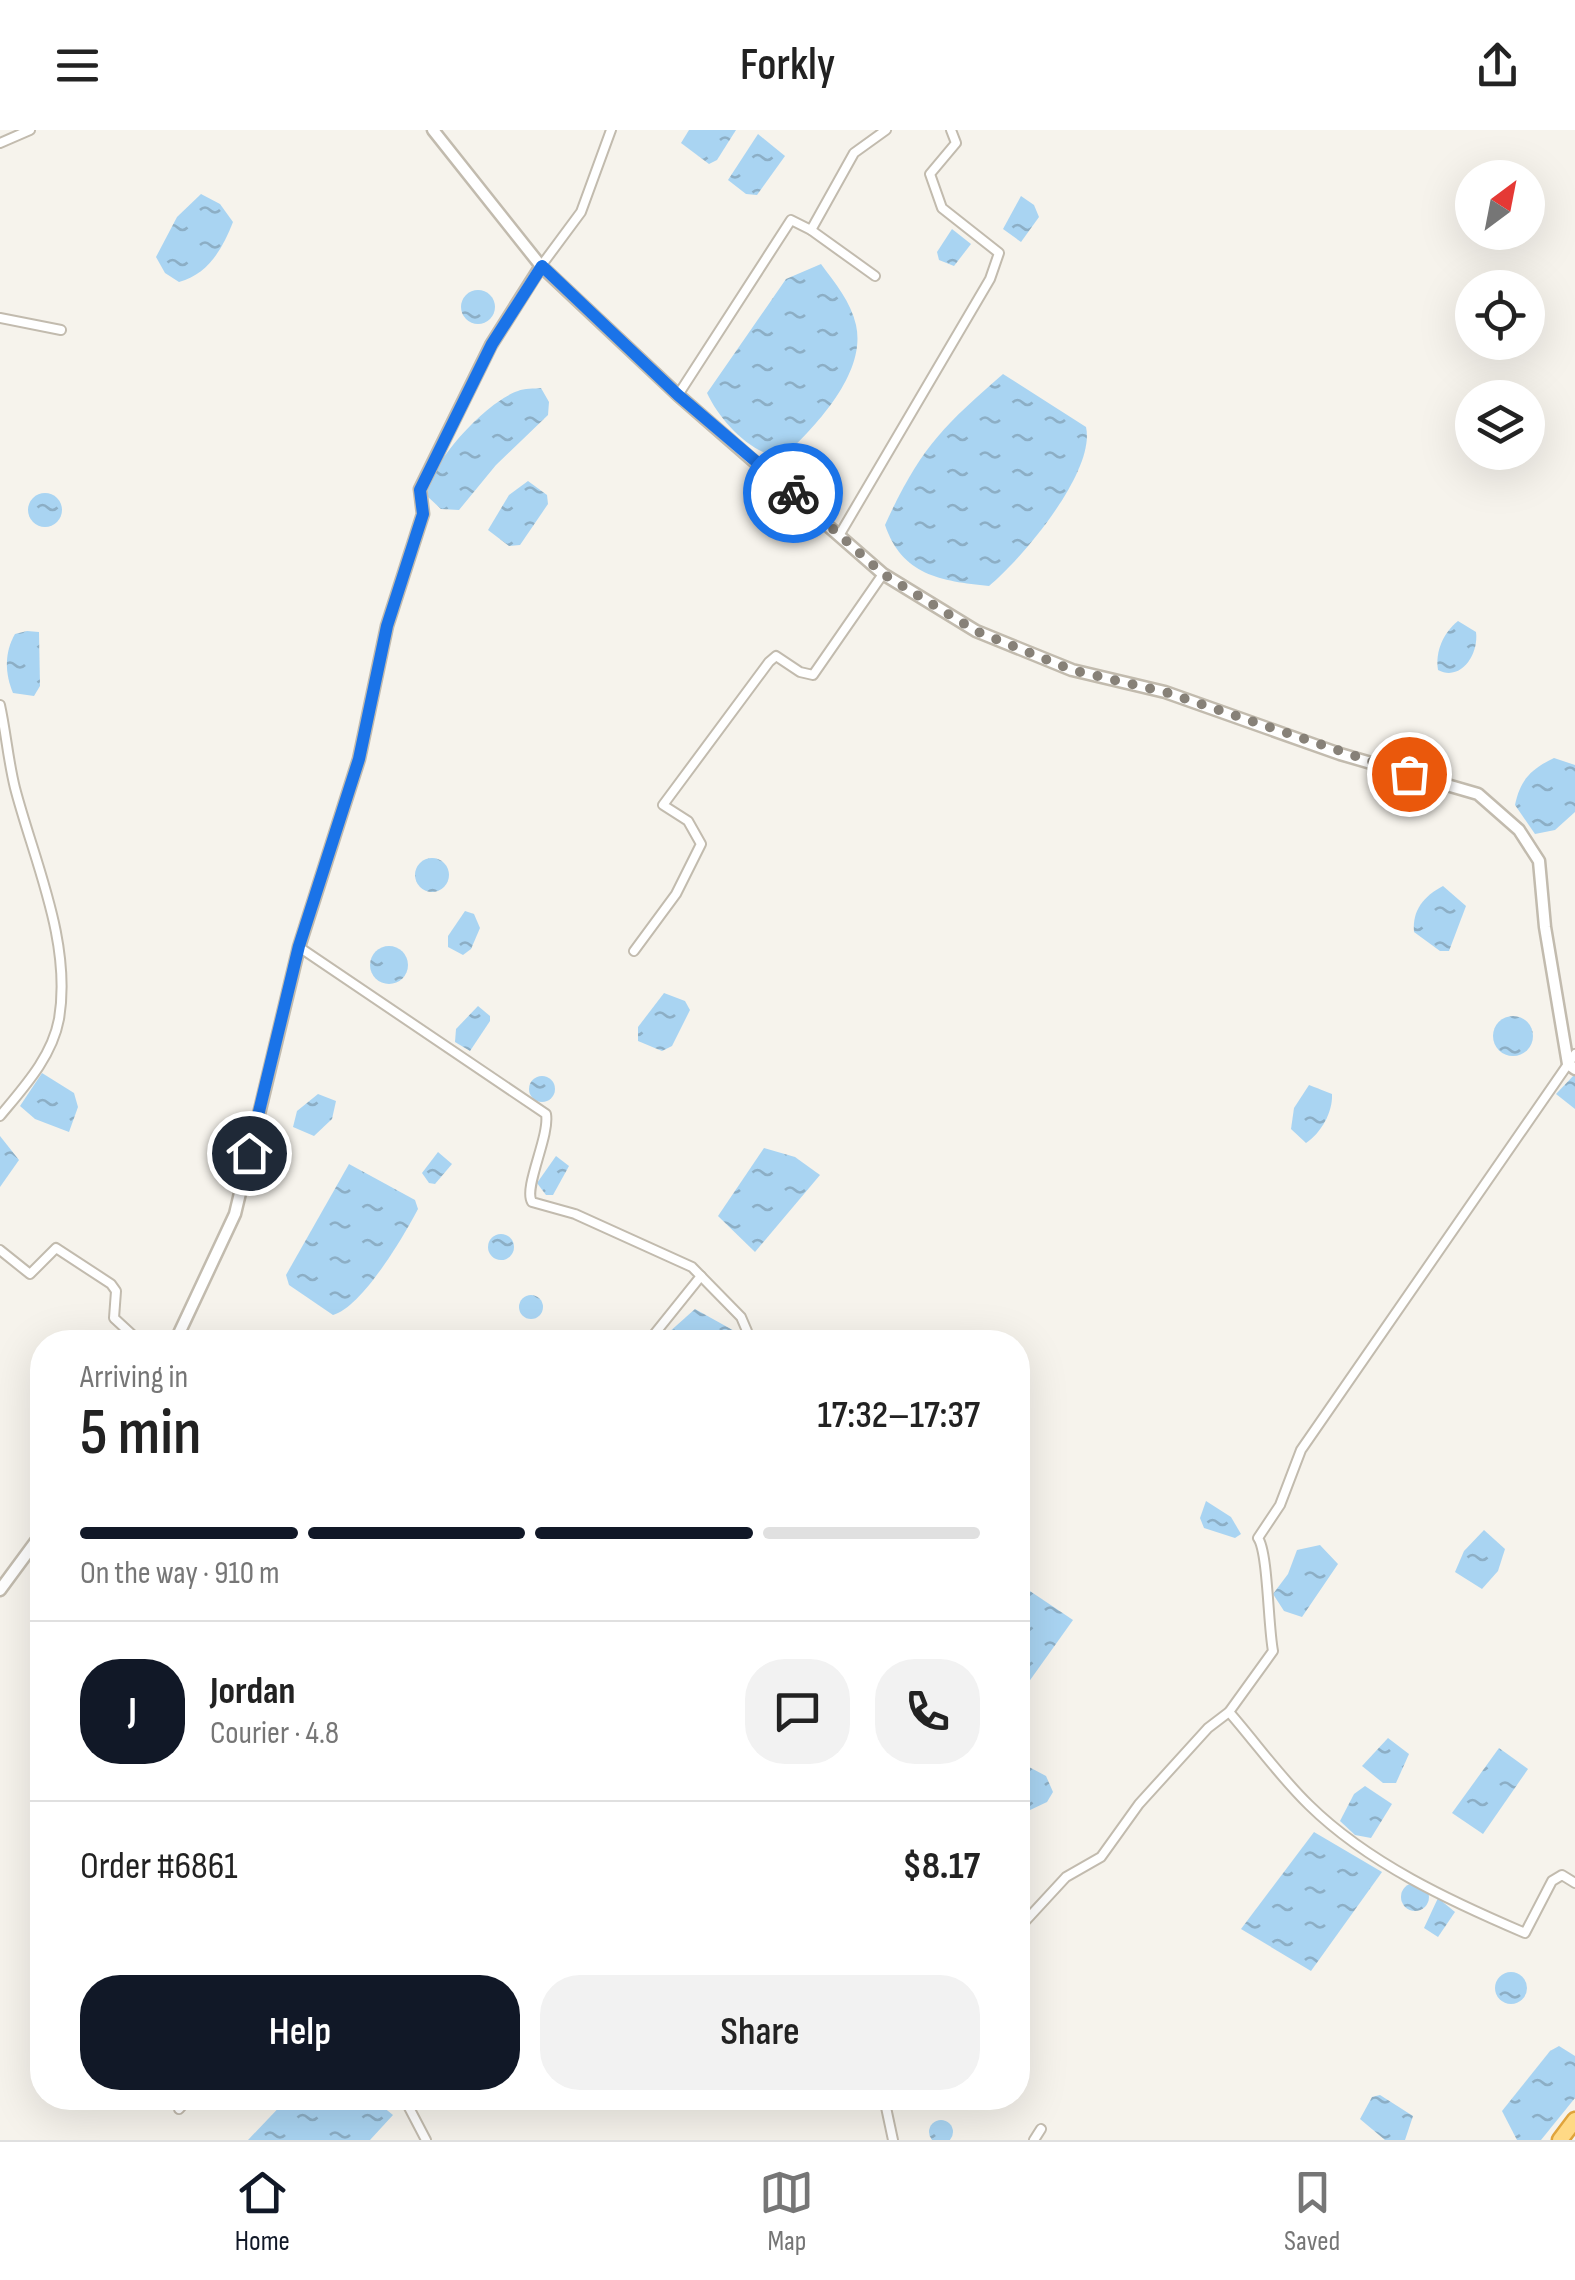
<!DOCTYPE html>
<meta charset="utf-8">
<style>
:root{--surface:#fff;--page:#f2f2f2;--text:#222;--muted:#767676;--line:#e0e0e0;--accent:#111827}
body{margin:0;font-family:"Sofia Sans Condensed",sans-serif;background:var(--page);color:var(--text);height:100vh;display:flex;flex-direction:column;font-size:38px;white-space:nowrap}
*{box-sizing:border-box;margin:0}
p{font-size:32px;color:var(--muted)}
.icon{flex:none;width:55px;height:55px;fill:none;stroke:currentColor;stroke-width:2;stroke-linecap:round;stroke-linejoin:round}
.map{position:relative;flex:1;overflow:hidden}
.details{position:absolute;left:30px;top:1200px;width:1000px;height:780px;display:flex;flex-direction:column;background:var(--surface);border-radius:40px;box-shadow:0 10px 40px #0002}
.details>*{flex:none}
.needle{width:65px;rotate:32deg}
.tools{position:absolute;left:1455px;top:30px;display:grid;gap:20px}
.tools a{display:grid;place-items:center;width:90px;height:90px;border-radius:50%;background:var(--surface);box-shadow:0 10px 40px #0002;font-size:50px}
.pin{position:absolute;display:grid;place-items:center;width:85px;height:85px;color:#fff;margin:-42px;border:5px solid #fff;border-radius:50%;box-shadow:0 2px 10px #0007}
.courier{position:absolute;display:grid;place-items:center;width:100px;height:100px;margin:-50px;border:8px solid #1a73e8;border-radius:50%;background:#fff;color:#222;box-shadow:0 2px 12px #0007}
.overview em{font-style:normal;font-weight:600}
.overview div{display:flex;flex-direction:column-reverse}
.overview{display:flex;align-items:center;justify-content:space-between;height:170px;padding:0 50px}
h1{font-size:65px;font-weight:600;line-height:75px}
.bar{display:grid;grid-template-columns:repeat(4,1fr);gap:15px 10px;align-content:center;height:120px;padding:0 50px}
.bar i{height:12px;border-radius:8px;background:var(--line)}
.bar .current{background:var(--accent)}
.bar p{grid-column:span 4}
.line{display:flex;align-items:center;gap:25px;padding:0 50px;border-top:2px solid var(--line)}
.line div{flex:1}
.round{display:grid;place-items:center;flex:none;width:105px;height:105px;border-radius:40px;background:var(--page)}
.button{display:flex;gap:20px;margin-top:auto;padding:20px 50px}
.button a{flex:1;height:115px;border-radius:40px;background:var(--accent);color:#fff;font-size:40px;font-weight:600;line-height:115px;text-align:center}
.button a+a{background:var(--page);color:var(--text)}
header{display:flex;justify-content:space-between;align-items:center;height:130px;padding:0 50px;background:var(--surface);font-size:45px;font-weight:600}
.menu{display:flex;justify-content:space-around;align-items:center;height:140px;border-top:2px solid var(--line);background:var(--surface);font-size:28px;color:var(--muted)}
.menu a{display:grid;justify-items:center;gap:5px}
.menu .current{color:var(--accent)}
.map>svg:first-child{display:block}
</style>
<header><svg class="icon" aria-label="menu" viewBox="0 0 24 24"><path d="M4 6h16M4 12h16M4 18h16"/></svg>Forkly<svg class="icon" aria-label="share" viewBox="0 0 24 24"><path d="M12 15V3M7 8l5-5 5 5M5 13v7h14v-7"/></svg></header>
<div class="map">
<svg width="1575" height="2010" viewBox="0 0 1575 2010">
<defs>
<pattern id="water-ripples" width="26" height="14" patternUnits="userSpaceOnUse" patternTransform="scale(2.5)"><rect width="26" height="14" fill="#a9d4f2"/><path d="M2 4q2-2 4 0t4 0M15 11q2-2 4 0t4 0" fill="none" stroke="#8caec5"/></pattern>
</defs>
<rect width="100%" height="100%" fill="#f6f3ec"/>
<g fill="url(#water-ripples)">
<path d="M689,0H736L717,30L709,34L681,13Z"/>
<path d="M758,4L785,26L757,65L746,64L728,50Z"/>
<path d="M201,64L220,74L233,92C222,120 208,144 179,152L165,143L156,127L177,87Z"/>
<path d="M1021,66L1034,75L1039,87L1021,112L1003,99Z"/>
<path d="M952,99L971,114L954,136L939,130L937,122Z"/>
<path d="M821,134C835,153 851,172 856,195C867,244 814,298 782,328C751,324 720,291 707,263L786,149Z"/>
<circle cx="478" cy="177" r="17"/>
<path d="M1003,244L1086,297C1096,341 1022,429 989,456C940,451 902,445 885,395C919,320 942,297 1003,244Z"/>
<path d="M541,258L549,272L548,285L496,335L459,380L441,379L427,366C428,334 487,271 518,261C524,258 534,259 541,258Z"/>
<path d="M528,351L547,365L548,374L520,415L509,416L488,400L509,365Z"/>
<circle cx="45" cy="380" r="17"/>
<path d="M1458,491L1476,502C1479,524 1461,552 1438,540C1435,522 1443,503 1458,491Z"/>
<path d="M27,501L39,502L40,556L34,566L13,563C5,544 4,523 15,504Z"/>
<path d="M1554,628L1575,635V682L1555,700L1535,704L1515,675C1520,650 1531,639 1554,628Z"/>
<circle cx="432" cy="745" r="17"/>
<path d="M1443,756L1466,776L1449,821H1440L1414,802C1412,780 1424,766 1443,756Z"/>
<path d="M465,781L474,784L480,798L471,819L463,825L448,817V806Z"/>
<circle cx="389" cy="835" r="19"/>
<path d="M664,863L685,871L690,880L672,916L662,921L638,911V897Z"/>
<path d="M478,876L490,886V891L470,921L455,912L456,899Z"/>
<circle cx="1513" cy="906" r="20"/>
<path d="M42,943L74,963L78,977L69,1002L35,989L20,976Z"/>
<path d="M1575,944V979L1556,964Z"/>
<circle cx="542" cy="959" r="13"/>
<path d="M1309,955L1332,964C1333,982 1321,1003 1306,1013L1291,999L1294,978Z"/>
<path d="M318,964L336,971L332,989L314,1006L293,997L297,981Z"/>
<path d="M0,1006L19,1030L0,1057Z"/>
<path d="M764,1018L795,1027L820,1045L755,1122L718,1086Z"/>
<path d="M438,1022L452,1034L435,1054L429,1053L422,1043Z"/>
<path d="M556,1026L569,1036L553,1065H546L537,1053Z"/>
<path d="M349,1034L415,1070L418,1079C404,1106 362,1177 333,1185L289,1155L286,1145Z"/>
<circle cx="501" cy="1117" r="13"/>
<circle cx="531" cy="1177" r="12"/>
<path d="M695,1179L738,1203L734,1212H658Z"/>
<path d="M1206,1371L1231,1387L1241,1404L1235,1408L1204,1398L1200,1388Z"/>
<path d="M1484,1400L1505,1419L1498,1441L1482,1459L1455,1442L1464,1421Z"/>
<path d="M1320,1415L1338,1434L1302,1487L1284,1481L1273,1464L1288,1444L1297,1420Z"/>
<path d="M1018,1453L1073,1490L1018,1567Z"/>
<path d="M1388,1608L1409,1624L1396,1653H1383L1362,1636Z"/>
<path d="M1499,1618L1528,1639L1483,1704L1452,1683Z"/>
<path d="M1029,1637L1046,1646L1053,1662L1047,1672L1028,1681L1018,1677V1646Z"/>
<path d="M1365,1656L1392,1674L1371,1708L1355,1705L1340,1691L1354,1664Z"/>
<path d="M1314,1702L1382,1742L1311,1841L1241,1799Z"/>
<circle cx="1415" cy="1767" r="14"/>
<path d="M1438,1768L1455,1782L1438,1807L1424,1798Z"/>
<circle cx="1511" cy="1858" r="16"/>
<path d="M1559,1916L1575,1926V1968L1541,2010H1517L1502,1981L1550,1921Z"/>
<path d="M1380,1965L1413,1986L1405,2010H1385L1360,1989L1372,1967Z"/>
<path d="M288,1968H372L393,1985L370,2010H248Z"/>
<circle cx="941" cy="2002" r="12"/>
</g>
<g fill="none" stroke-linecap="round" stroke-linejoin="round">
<g stroke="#c2bbae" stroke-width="12">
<g id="minor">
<path d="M0,13L30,0"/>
<path d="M811,100L875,146"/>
<path d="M541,136L581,82L611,0"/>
<path d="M0,188L61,200"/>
<path d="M678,265L791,90L811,100L854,23L886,0"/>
<path d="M840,404L990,149L999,123L942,78L930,44L956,13L951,0"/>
<path d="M0,575C6,602 8,630 15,658C34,731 72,812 59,889C52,927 24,957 0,986"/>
<path d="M299,817L546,984C550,1006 523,1058 532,1072L575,1084L692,1137L741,1187L747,1201L743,1212"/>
<path d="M634,821L676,764L701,714L688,691L663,675L769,532L776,526L800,542L813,545L883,444"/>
<path d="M0,1120L30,1144L56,1118L111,1154L116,1161L114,1188L140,1212"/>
<path d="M648,1212L701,1146"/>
<path d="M1229,1582C1256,1613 1280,1647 1309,1675C1368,1733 1450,1771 1525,1803L1552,1751L1562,1745L1575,1753"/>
<path d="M1018,1799L1066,1747L1101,1727L1139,1674L1208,1598L1229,1582L1273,1521C1268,1495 1268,1422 1258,1408L1280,1375L1301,1320L1575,924"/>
<path d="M1018,1920L1019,1921"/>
<path d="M404,1968L426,2010"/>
<path d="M884,1968L893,2010"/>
<path d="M179,1979L189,1968"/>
<path d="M1034,2010L1041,1999"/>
</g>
</g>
<g stroke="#c2bbae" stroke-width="15">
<g id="tertiary">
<path d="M433,0L541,136L678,265L883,444L976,501L1072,540L1165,562L1340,624L1478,664L1519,700L1539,731L1545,797L1568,934L1575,939"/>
<path d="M175,1212L235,1084L299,817L359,629L387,496L423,384L420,359L491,215L541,136"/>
<path d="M0,1460L42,1403"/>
</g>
</g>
<g stroke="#e0a43c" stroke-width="19">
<path id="trunk" d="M1560,2010L1575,1990"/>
</g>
<use href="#minor" stroke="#fff" stroke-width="8"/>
<use href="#tertiary" stroke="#fff" stroke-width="10"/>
<use href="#trunk" stroke="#ffd985" stroke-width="14"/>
</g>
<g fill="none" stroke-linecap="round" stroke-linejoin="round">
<path stroke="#878178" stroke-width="10" stroke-dasharray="0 18" d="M793,363L883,444L976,501L1072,540L1165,562L1409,644"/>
<path stroke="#1a73e8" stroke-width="12" d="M249,1023L299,816L359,629L387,496L423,384L420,360L492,214L542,136L678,265L793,363"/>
</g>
</svg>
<div class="tools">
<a><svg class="needle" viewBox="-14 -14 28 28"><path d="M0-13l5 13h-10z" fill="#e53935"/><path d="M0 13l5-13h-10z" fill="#767676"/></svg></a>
<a><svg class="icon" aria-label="locate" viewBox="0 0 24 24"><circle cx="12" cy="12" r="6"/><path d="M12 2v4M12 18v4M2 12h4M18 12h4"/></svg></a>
<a><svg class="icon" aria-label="layers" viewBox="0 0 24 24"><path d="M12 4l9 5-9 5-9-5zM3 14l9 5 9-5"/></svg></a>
</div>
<div class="pin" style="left:1409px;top:644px;background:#ea580c"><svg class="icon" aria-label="bag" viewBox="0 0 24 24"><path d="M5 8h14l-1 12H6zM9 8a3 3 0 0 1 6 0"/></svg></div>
<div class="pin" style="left:249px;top:1023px;background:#1f2937"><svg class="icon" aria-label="home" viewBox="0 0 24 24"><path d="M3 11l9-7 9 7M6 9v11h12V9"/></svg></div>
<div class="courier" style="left:793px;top:363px"><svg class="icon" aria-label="bike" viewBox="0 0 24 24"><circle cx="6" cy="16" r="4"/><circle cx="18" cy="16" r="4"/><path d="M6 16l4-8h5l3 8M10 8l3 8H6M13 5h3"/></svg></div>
<section class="details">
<div class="overview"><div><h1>5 min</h1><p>Arriving in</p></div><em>17:32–17:37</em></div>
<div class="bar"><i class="current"></i><i class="current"></i><i class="current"></i><i></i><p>On the way · 910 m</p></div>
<div class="line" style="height:180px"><b class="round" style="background:var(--accent);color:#fff">J</b><div><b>Jordan</b><p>Courier · 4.8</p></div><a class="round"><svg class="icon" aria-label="chat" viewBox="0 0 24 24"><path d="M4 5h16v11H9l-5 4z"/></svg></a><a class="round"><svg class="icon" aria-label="phone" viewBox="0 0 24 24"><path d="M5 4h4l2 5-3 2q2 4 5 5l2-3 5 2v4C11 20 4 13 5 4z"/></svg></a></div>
<div class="line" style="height:130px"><div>Order #6861</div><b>$8.17</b></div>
<div class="button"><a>Help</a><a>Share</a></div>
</section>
</div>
<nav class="menu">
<a class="current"><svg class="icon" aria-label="home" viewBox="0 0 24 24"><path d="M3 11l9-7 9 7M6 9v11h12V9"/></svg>Home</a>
<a><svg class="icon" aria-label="map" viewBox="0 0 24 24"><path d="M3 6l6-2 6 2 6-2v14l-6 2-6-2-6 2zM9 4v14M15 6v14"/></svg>Map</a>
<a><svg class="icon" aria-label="saved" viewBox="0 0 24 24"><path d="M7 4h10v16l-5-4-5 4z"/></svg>Saved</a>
</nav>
